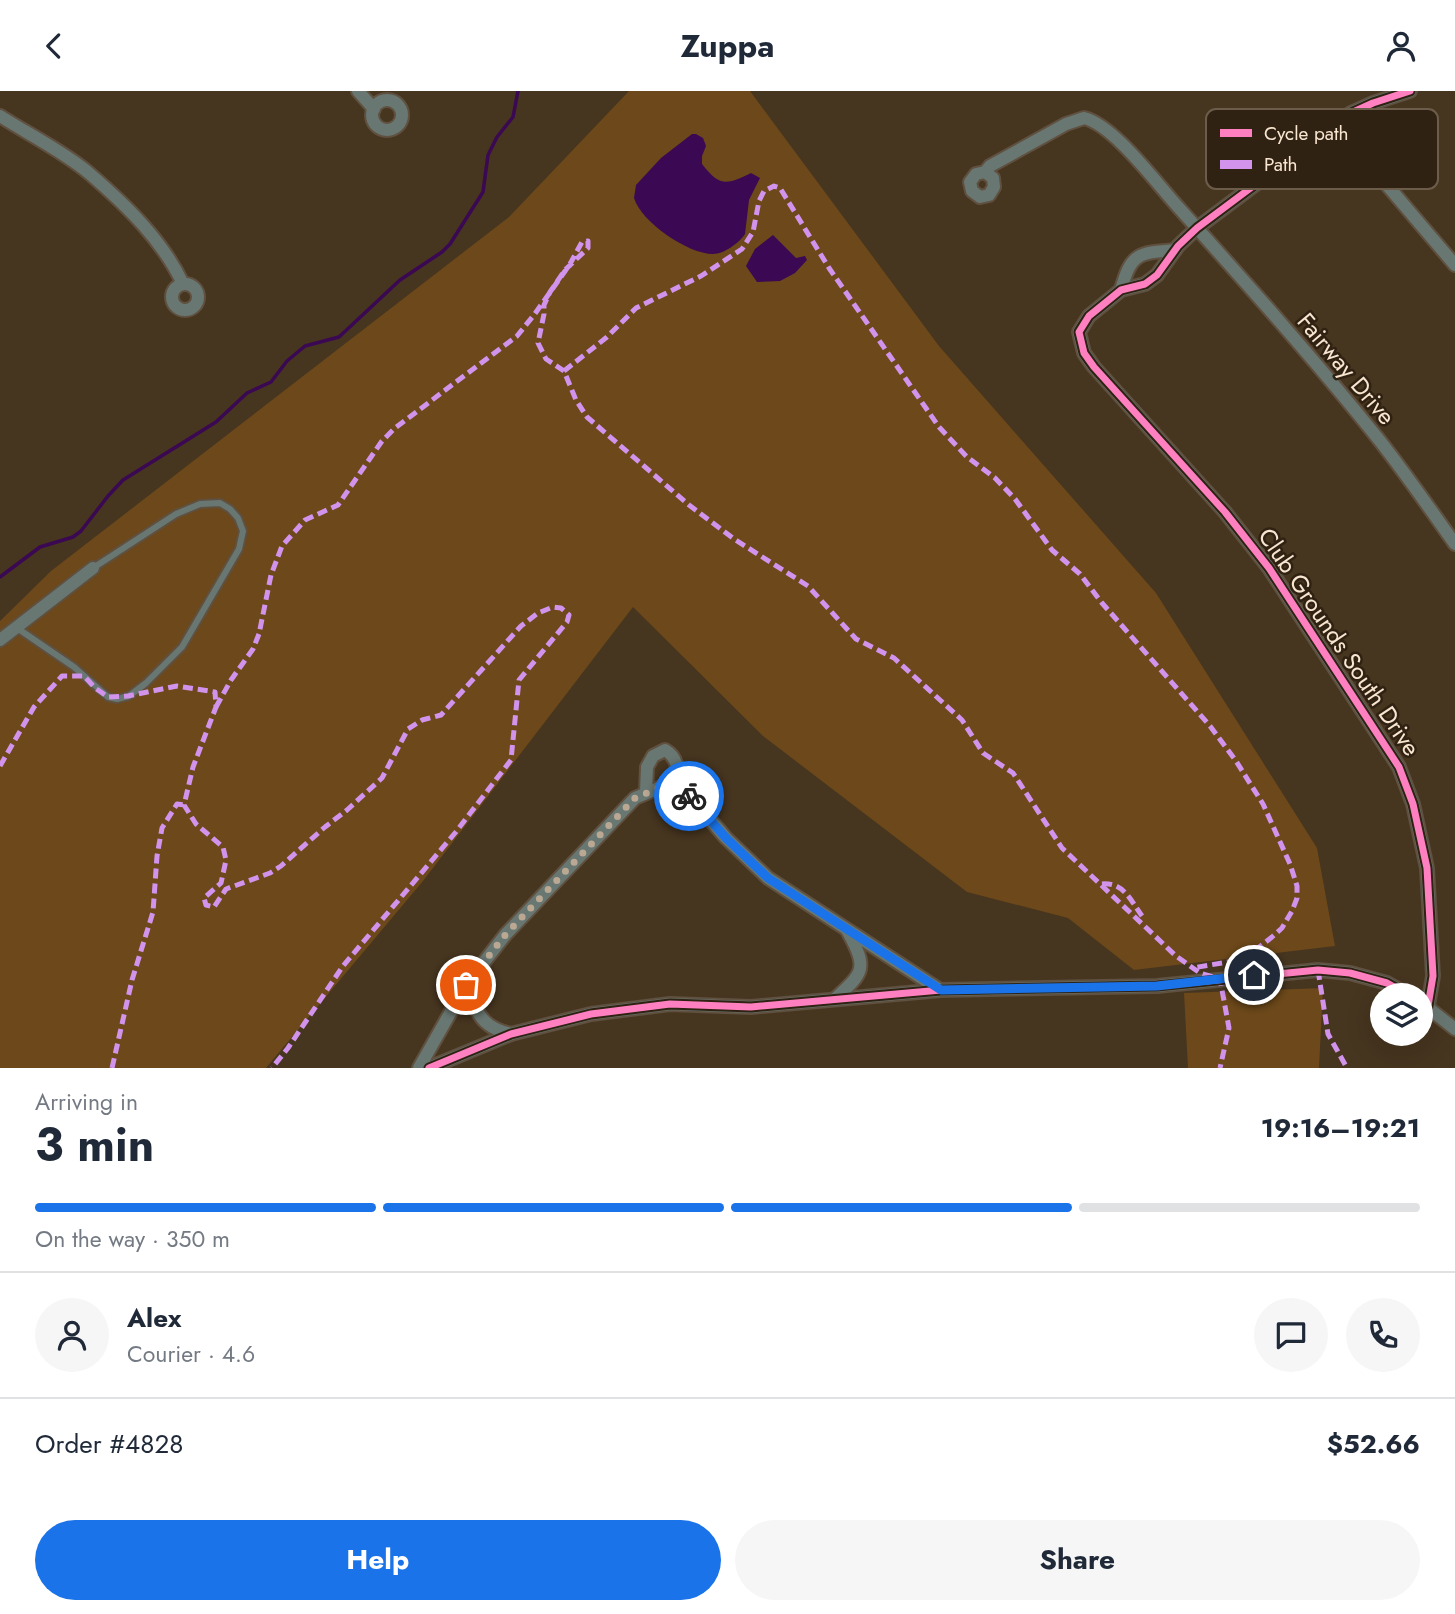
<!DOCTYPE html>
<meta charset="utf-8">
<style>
:root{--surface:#fff;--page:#f6f6f7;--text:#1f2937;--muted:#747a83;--line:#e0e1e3;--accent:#1a73e8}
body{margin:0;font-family:Jost,sans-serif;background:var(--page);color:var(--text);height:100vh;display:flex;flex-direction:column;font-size:26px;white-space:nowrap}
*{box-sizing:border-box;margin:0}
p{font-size:23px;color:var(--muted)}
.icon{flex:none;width:38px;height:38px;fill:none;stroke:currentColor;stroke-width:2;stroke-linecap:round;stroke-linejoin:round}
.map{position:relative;height:977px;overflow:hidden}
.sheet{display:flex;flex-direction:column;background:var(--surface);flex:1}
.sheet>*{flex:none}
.fabs{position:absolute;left:1370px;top:892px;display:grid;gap:14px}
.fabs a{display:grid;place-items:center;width:63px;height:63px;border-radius:50%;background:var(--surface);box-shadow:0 7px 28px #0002;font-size:35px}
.pin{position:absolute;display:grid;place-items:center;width:60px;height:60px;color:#fff;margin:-30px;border:4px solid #fff;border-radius:50%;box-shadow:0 2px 7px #0007}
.courier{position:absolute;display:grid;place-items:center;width:70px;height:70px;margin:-35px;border:5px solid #1a73e8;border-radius:50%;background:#fff;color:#222;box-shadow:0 2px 9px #0007}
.head em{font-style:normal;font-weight:700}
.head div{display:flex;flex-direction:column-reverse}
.head{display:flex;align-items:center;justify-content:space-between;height:119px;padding:0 35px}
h1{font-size:46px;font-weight:700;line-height:52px}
.bar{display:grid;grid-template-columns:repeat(4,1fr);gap:10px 7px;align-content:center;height:84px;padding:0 35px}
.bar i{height:9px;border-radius:5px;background:var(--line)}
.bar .on{background:var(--accent)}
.bar p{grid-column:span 4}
.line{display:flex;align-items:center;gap:18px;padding:0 35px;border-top:2px solid var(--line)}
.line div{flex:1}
.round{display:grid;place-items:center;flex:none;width:74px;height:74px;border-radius:37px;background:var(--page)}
.action{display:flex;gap:14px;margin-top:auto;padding:14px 35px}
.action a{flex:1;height:80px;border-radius:42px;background:var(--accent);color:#fff;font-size:28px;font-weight:700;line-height:80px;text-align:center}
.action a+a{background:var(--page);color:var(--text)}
header{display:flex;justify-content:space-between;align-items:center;height:91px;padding:0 35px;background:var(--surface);font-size:32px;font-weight:700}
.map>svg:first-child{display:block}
</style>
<header><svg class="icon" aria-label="back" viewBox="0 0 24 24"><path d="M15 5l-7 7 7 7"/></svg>Zuppa<svg class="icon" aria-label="person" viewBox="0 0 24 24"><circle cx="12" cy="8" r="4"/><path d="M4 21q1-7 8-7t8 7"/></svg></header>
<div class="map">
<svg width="1455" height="977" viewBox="0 0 1455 977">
<rect width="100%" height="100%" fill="#46351f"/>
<g fill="#6c481a">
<path d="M629,0H750L939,255L1156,502L1317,757L1335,855L1134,879L1068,827L967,801L763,645L633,516L423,790L266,977H0V530L51,480L509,126Z"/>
<path d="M1323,897L1319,977H1188L1184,902Z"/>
</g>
<g fill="#3b0853">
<path d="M692,43H696L703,47L706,55L702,65V73C720,96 726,94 751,82L760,87L749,109L745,143C739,152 724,163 713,163C688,163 641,131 634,107L636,94L661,67Z"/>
<path d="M773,144L796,167L805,165L807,169L795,182L780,190L757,191L746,175L755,158Z"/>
</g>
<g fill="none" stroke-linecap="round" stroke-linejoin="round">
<path stroke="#3b0853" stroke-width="3.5" d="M0,486L40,456L73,446L81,440L108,405L123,389L216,331L247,302L271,291L287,270L305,255L339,246L400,189L442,161L450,153L483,101L488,64L497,46L513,26L518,0"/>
<g stroke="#5f503f" stroke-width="10">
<path id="service" d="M17,537L74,576L108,606L117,608L129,605L146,592L182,556L239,458L243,440L238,427L230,418L220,412L200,413L176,423L93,477"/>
</g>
<g stroke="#5f503f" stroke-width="16">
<g id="minor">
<path d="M358,0L374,18"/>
<path d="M1410,0L1373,12L1351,22L1197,137L1178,155L1157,184L1145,193L1121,199L1089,225L1079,241L1084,262L1094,276L1225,421L1269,477L1399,676L1413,713L1427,777L1433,885L1428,915"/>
<circle cx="387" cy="24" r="15"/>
<path d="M0,25C28,43 66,62 90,83C127,115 163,150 183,193"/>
<path d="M1336,34L1455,174"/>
<path d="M985,81L993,87L994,96L989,104L980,106L972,100L970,91L976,83L985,81L990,75L1066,33L1084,27C1114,34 1157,93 1179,117C1247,193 1316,270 1380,350C1406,383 1430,418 1455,453"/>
<circle cx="185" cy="206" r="13"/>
<path d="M1121,199C1131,162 1138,162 1175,159"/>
<path d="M0,549L93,477"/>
<path d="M646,701L647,676L653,665L665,659C681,668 677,684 677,700"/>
<path d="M471,888C473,918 479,936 511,943"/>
<path d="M835,908C864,881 868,878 848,841"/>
<path d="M1422,912L1455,938"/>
<path d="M419,977L466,894L506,843L635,707L661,696L689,704L726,747L768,787L940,899"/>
<path d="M429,977L511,943L591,923L670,913L751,916L941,899L1157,895L1318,879L1350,882L1387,892L1410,905"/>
</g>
</g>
<use href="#service" stroke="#697772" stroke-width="6"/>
<use href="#minor" stroke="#697772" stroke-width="12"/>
<g stroke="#d193ec" stroke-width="5" stroke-dasharray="10 5" stroke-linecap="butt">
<path d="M564,280L607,246L636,217L701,185L742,158L753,141L759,110L764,100L774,95L780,97L829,177L939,336L967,366L995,387L1015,408L1052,459L1080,483L1102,512L1210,635L1236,670L1263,713L1290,773L1297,795V807L1292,820L1282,837L1272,846L1248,865L1234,870L1192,877"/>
<path d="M216,616L231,589L253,558L259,543L271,484L282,455L305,429L338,414L382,350L395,337L517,245L534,224L570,173L582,151L588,150V157L565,179L550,201L544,214V223L538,252L546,268L564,280L576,309L587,326L689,414L734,448L808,495L856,548L894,567L962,629L983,662L1013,682L1062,757L1176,865L1200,882L1220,888L1229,937L1220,977"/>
<path d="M0,675L34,616L62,585H84L95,597L108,606L128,605L177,595L215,601L216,616L193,676L184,714L196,733L223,756L226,769L221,792L204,807L206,814L214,816L226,798L270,782L281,775L325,736L347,719L382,687L408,638L422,629L441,624L521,535L538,522L553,516L561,517L569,524L567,531L519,589L511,669L455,742L343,875L288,957L272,977"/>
<path d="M1102,793C1124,791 1131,810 1142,825"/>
<path d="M1318,879L1328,943L1347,977"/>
<path d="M112,977L132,889L153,821L157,765L162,737L177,713L184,714"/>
</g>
<g stroke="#302212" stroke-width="11">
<g id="cycleway">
<path d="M1410,0L1373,12L1351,22L1197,137L1178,155L1157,184L1145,193L1121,199L1089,225L1079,241L1084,262L1094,276L1225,421L1269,477L1399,676L1413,713L1427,777L1433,885L1428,915"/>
<path d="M429,977L511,943L591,923L670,913L751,916L941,899L1157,895L1318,879L1350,882L1387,892L1410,905"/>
</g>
</g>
<use href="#cycleway" stroke="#ff80c0" stroke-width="7"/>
</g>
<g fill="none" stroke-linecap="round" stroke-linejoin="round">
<path stroke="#baa893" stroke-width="7" stroke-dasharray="0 12.6" d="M466,894L506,843L635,707L661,696L689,705"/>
<path stroke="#1a73e8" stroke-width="9" d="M689,705L726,747L768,787L941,899L1157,895L1254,884"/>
</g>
<g text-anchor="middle" stroke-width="5" stroke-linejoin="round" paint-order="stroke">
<g font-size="24" fill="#f9e6d1" stroke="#302212">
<text transform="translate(1346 278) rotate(50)" y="8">Fairway Drive</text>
<text transform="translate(1339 551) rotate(56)" y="8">Club Grounds South Drive</text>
</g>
</g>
<rect x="1206" y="18" width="232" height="80" rx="10" fill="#302212" stroke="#6c5d4b" stroke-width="2"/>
<rect x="1220" y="38" width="32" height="8" fill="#ff80c0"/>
<rect x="1220" y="69" width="32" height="9" fill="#d193ec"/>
<g font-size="19" fill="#f9e6d1">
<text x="1264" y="49">Cycle path</text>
<text x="1264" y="80">Path</text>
</g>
</svg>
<div class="fabs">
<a><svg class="icon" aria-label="layers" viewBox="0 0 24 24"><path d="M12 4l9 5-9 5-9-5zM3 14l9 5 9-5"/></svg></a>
</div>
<div class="pin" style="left:466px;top:894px;background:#ea580c"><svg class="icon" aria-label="bag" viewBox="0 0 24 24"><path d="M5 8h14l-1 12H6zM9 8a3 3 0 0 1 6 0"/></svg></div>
<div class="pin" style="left:1254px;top:884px;background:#1f2937"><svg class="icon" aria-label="home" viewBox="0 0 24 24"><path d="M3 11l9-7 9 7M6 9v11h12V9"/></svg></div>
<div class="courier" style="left:689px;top:705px"><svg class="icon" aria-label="bike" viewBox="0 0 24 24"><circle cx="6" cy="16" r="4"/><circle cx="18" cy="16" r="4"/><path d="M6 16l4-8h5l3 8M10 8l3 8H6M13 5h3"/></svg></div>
</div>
<section class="sheet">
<div class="head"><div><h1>3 min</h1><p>Arriving in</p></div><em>19:16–19:21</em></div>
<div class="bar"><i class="on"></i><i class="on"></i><i class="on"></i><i></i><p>On the way · 350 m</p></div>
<div class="line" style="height:126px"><a class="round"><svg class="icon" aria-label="person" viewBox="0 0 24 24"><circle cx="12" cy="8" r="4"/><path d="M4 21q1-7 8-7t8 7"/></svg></a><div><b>Alex</b><p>Courier · 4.6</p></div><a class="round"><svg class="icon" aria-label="chat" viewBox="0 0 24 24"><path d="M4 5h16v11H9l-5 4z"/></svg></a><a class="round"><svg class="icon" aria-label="phone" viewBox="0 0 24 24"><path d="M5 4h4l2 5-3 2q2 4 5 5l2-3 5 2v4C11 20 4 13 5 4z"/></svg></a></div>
<div class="line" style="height:91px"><div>Order #4828</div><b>$52.66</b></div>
<div class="action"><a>Help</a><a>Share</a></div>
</section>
